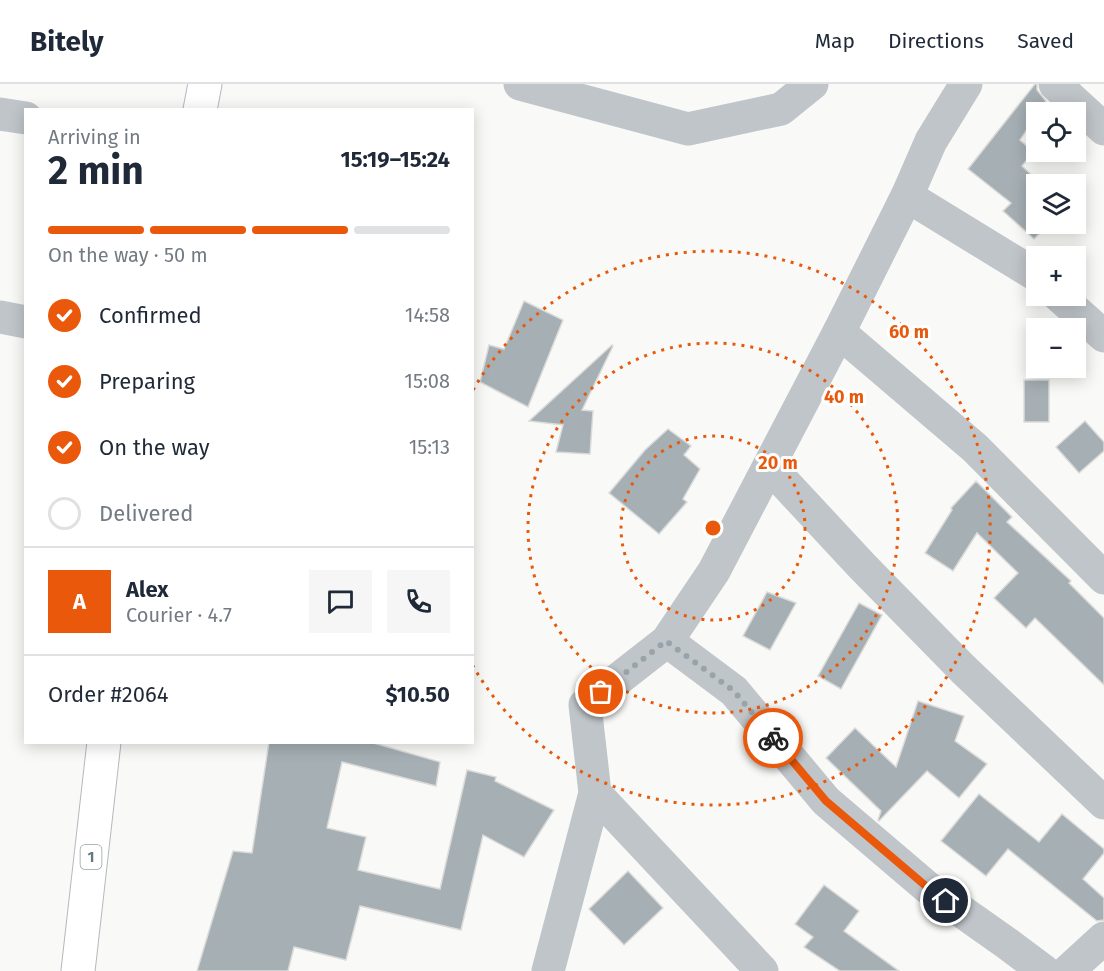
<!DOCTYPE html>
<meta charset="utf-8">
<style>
:root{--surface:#fff;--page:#f6f6f7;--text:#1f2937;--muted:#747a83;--line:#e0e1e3;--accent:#ea580c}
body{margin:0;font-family:"Fira Sans",sans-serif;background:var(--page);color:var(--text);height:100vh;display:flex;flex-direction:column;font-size:22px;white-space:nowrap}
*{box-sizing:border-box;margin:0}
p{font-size:20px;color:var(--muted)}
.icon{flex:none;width:33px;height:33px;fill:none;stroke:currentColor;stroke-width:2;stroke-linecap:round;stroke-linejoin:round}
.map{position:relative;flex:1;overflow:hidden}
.panel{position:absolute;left:24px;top:24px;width:450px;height:636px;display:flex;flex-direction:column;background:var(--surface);border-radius:0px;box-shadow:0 3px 15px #0003}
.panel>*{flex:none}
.tools{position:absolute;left:1026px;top:18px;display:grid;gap:12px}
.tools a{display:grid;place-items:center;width:60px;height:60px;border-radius:0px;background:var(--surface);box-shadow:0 3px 15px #0003;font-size:30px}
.pin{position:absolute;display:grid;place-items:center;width:51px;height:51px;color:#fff;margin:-26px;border:3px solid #fff;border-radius:50%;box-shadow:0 2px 6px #0007}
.courier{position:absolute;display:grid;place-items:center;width:60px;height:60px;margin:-30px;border:4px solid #ea580c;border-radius:50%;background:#fff;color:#222;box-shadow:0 2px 8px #0007}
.head em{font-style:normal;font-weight:700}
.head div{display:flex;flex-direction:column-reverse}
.head{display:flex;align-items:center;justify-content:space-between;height:102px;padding:0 24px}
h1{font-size:39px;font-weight:700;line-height:45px}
.bar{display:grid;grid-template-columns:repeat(4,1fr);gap:9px 6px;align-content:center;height:72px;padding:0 24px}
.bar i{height:8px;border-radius:4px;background:var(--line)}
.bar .on{background:var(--accent)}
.bar p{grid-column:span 4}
.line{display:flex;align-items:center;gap:15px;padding:0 24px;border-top:2px solid var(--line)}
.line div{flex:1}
.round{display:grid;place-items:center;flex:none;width:63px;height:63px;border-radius:0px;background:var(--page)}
ol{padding:0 24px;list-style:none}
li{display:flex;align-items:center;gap:18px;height:66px}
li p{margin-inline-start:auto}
li .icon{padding:6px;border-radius:50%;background:var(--accent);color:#fff;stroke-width:4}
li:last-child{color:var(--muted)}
li i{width:33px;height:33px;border:3px solid var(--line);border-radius:50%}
header{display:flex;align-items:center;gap:36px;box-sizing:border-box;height:84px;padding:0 30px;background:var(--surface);border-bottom:2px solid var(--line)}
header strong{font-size:28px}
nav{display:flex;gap:33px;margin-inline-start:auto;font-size:21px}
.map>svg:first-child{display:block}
</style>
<header>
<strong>Bitely</strong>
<nav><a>Map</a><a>Directions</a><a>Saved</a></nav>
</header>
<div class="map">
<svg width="1104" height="887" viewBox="0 0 1104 887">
<rect width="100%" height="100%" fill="#f9f9f7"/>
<g fill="#a5afb4" stroke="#dbdbd9" stroke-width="1.5">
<path d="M1035,0H1037V6L1046,17L1039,28H1036V32L1020,56L1034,68L1022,82L1041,100H1036V140H1049L1034,155L1003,127L1011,119L968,85Z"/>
<path d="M524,217L563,236L528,323L480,298L489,261L504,265Z"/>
<path d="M612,261L613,262L582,326L593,327L590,370L556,368L563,341L529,337Z"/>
<rect x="1024" y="296" width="25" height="42"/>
<path d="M1085,337L1104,358V367L1079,389L1056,363Z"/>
<path d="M668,345L691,362L684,371L700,385L683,415L687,418L659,450L609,409L645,366Z"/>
<path d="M976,397L1012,433L1007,438L1071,497L1069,499L1104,534V601L1035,534L1026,544L994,514L1018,489L977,449L953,487L925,469L952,426L951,424Z"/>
<path d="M767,508L796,519L770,566L743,552Z"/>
<path d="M859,519L882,531L841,605L818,592Z"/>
<path d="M918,617L964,632L955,657L987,680L959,714L927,687L879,737L878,736L881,727L826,674L855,644L896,683Z"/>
<path d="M269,658H370L440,678L436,702L342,678L327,744L366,753L358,786L440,805L467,686L496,693L495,697L554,726L524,773L483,751L461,846L360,822L346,876L294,863L288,887H197L233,767L252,769Z"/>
<path d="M979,710L1039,758L1062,730L1104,765V769L1083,795L1104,814V836L1097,837L1008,765L986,792L941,757Z"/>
<path d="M628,787L663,824L624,861L589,825Z"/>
<path d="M824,801L859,827L844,847L899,887H840L804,863L813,853L795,840Z"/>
</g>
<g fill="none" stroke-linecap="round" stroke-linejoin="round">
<g stroke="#b4b9bc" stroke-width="35">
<g id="highway">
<path d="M200,26L205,0"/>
<path d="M78,887L104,658"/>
</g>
</g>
<g stroke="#c0c5c9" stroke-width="33">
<path d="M520,0L688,45L781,25L812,0"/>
<path d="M1055,0L1104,45"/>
<path d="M0,30L26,34"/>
<path d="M907,112L1036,191"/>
<path d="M1059,212L1104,252"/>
<path d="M0,233L26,238"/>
<path d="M839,248L975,364L1104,494"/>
<path d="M769,382L862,482L963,585L1104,719"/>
<path d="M667,557L734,607L826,717L927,803L1005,858L1044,887"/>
<path d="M548,887L595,709"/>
<path d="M762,887L595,709L585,621L667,557L714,487L839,248L907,112L931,57L966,0"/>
<path d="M1068,887L1104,854"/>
</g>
<use href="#highway" stroke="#fff" stroke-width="33"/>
</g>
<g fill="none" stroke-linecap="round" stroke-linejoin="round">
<path stroke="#99a4aa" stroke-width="6" stroke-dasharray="0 10.8" d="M601,608L666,557L734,607L773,654"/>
<path stroke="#ea580c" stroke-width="8" d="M773,654L826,717L927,803L946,817"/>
</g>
<g fill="none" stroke="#e8590c" stroke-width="3" stroke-dasharray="3 6">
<circle cx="713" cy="444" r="92"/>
<circle cx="713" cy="444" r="185"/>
<path d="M473 306A277 277 0 1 1 473 582"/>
</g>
<g text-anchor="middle" stroke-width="6" stroke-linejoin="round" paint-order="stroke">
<rect fill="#fff" stroke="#94a0a7" stroke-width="1.5" x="80.5" y="761" width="21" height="24" rx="4.5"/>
<g font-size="15" font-weight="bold" fill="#667781">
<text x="91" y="778">1</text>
</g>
</g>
<circle cx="713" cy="444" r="9" fill="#e8590c" stroke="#fff" stroke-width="3"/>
<g font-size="18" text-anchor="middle" font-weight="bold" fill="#e8590c" stroke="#fff" stroke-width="6" stroke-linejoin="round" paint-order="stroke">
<text x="909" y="254">60 m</text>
<text x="844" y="319">40 m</text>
<text x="778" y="385">20 m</text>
</g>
</svg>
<div class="tools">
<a><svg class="icon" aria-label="locate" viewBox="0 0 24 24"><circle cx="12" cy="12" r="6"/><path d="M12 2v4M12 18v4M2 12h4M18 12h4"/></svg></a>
<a><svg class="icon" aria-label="layers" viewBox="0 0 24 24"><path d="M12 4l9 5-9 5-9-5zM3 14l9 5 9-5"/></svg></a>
<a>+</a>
<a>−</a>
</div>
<div class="pin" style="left:601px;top:608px;background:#ea580c"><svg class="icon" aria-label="bag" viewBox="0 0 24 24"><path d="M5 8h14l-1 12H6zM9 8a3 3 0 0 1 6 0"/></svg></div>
<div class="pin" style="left:946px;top:817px;background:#1f2937"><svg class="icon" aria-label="home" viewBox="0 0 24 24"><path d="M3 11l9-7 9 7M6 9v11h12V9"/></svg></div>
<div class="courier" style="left:773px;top:654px"><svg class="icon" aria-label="bike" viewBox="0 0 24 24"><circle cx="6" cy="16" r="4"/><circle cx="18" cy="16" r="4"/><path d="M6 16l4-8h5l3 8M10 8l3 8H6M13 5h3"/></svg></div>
<section class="panel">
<div class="head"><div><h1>2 min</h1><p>Arriving in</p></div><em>15:19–15:24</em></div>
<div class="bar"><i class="on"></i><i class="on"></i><i class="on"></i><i></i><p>On the way · 50 m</p></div>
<ol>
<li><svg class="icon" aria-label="check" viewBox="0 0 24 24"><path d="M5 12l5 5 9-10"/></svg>Confirmed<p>14:58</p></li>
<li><svg class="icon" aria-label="check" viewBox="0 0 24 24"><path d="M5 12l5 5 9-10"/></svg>Preparing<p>15:08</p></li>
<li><svg class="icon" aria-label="check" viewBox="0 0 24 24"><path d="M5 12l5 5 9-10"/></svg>On the way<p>15:13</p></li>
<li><i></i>Delivered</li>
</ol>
<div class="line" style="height:108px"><b class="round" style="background:var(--accent);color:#fff">A</b><div><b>Alex</b><p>Courier · 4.7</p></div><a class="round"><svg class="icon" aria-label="chat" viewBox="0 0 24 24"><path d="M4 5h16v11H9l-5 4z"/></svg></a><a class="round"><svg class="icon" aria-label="phone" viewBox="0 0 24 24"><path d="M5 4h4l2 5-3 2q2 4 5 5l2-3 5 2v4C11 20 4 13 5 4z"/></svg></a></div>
<div class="line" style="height:78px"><div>Order #2064</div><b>$10.50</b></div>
</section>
</div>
